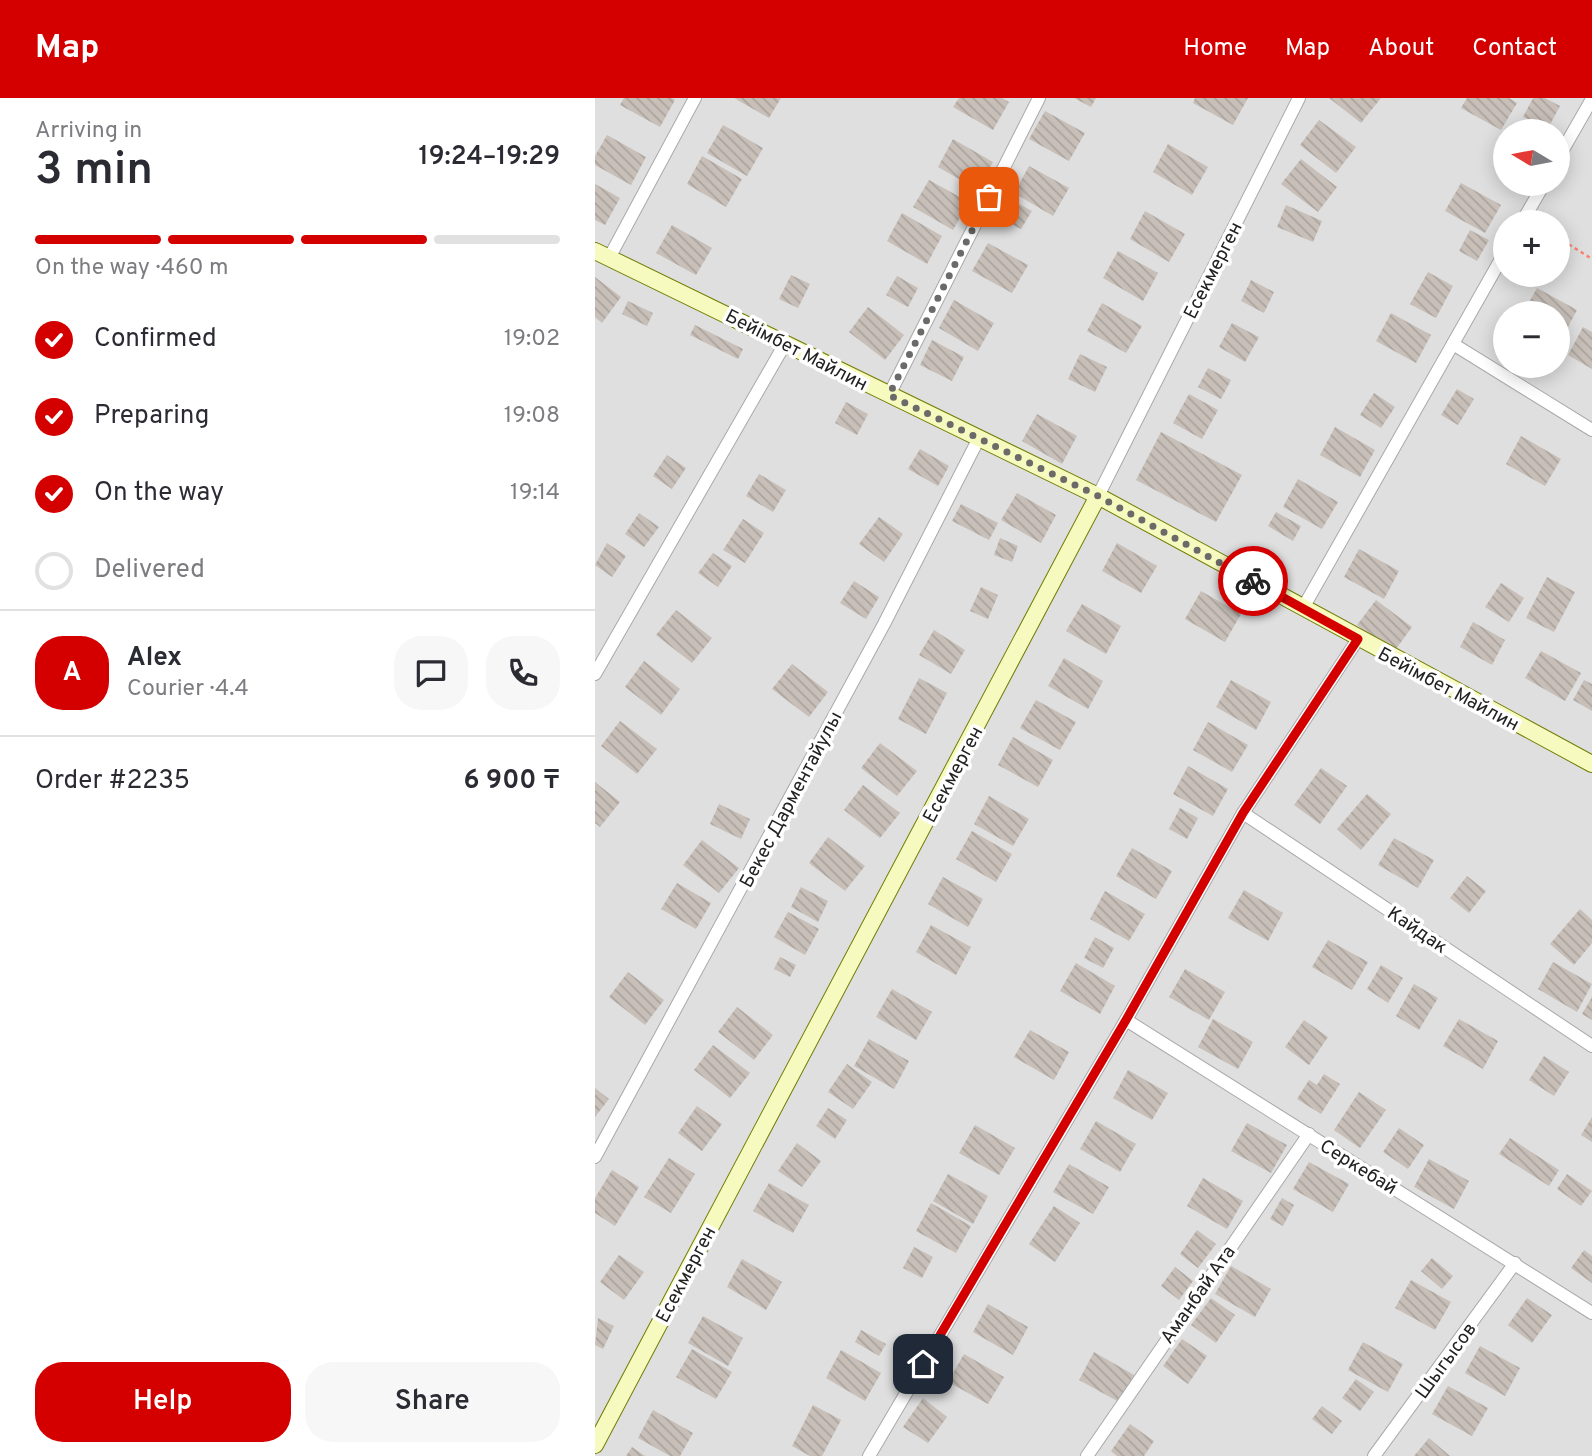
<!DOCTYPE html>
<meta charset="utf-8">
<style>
:root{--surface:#fff;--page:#f7f7f7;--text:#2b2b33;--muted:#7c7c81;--line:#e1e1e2;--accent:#d40000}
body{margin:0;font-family:Overpass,sans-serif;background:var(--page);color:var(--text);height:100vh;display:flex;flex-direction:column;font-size:26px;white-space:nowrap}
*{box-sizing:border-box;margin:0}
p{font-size:23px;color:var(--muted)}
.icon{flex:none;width:38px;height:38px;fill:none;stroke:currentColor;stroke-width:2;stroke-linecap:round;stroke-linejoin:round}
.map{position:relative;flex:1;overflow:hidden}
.drawer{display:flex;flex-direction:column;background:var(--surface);width:595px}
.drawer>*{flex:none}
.needle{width:46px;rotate:280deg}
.controls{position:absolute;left:898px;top:21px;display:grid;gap:14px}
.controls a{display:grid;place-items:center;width:77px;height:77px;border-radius:50%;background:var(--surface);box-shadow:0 4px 18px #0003;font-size:35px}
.pin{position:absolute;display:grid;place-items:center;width:60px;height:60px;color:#fff;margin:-30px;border-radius:14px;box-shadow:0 4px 10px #0006}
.courier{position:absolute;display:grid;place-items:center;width:70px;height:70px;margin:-35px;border:5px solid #d40000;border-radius:50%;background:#fff;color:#222;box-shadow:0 2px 9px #0007}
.headline em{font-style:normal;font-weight:600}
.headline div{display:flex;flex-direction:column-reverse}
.headline{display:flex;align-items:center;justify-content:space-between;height:119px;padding:0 35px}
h1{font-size:46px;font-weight:600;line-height:52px}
.bar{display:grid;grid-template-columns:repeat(4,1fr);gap:10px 7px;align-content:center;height:84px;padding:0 35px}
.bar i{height:9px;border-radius:5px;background:var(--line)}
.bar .current{background:var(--accent)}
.bar p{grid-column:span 4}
.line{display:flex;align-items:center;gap:18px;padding:0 35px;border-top:2px solid var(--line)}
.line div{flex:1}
.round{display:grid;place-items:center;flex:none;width:74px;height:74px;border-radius:28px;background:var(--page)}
ol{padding:0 35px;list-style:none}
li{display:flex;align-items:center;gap:21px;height:77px}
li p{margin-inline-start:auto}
li .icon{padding:7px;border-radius:50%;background:var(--accent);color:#fff;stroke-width:4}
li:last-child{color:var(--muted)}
li i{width:38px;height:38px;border:4px solid var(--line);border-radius:50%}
.action{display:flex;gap:14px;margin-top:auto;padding:14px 35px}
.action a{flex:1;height:80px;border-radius:28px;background:var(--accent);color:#fff;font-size:28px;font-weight:600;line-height:80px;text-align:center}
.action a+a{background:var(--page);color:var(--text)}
header{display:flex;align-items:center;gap:42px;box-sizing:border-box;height:98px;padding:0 35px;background:var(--accent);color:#fff}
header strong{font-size:33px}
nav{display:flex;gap:38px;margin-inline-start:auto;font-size:24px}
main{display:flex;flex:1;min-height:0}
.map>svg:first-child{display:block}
</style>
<header>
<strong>Map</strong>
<nav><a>Home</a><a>Map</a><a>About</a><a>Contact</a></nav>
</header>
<main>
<section class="drawer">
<div class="headline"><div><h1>3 min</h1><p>Arriving in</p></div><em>19:24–19:29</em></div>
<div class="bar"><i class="current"></i><i class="current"></i><i class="current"></i><i></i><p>On the way · 460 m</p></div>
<ol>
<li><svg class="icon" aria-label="check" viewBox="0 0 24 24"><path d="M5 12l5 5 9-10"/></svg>Confirmed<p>19:02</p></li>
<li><svg class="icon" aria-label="check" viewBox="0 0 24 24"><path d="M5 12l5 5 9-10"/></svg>Preparing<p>19:08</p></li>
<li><svg class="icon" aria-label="check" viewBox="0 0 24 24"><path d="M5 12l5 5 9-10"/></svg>On the way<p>19:14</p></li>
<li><i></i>Delivered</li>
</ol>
<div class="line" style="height:126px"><b class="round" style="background:var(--accent);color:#fff">A</b><div><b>Alex</b><p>Courier · 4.4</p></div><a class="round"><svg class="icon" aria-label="chat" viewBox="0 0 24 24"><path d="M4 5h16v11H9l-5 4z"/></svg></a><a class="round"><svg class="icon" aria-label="phone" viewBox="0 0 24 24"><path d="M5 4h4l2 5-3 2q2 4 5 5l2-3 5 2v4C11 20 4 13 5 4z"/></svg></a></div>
<div class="line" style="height:91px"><div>Order #2235</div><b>6 900 ₸</b></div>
<div class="action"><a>Help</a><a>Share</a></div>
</section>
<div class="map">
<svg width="997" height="1358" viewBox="0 0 997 1358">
<defs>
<pattern id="building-back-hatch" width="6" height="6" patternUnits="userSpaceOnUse" patternTransform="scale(1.75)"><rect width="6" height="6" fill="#c7bfb8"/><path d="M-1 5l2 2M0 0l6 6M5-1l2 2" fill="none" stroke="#aba49e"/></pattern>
</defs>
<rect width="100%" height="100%" fill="#f2efe9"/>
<path fill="#e0dfdf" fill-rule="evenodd" d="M0,0H997V1358H0ZM910,33H962V86H910ZM910,124H962V177H910ZM910,215H962V268H910Z"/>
<g fill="url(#building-back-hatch)">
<path d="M29,0H77L80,2L65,29L25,7Z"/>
<path d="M139,0H186L174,20Z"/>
<path d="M364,0H407L414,4L398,32L358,9Z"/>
<path d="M479,0H501L496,9Z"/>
<path d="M600,0H653L638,27L598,5Z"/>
<path d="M734,0H786L766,25Z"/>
<path d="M872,0H914L922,5L906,32L866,10Z"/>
<path d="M938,0H950L965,8L952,32L928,19Z"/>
<path d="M450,13L490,35L474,63L434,41Z"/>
<path d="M724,22L761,49L741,75L705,47Z"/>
<path d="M128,27L168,50L152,78L112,55Z"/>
<path d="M12,37L51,59L36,87L0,67V58Z"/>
<path d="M358,41L398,64L383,92L343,69Z"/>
<path d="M573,46L613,69L597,97L558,74Z"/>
<path d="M107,58L147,81L131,109L92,86Z"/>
<path d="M706,61L742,89L723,114L686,86Z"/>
<path d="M434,68L474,90L458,118L419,95Z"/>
<path d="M334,82L374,104L358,132L318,109Z"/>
<path d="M866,85L906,107L890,135L850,113Z"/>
<path d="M0,86L25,100L10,127L0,122Z"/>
<path d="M415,101L437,113L426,131L405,120Z"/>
<path d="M691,107L727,123L718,144L682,129Z"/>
<path d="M550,113L590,136L574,164L535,141Z"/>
<path d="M307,115L347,138L332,166L292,143Z"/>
<path d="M77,127L117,150L101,177L61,155Z"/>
<path d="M875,132L894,142L882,163L864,153Z"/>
<path d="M393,145L433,167L417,195L377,173Z"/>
<path d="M523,153L563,175L548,203L508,180Z"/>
<path d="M833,174L858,188L841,220L815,206Z"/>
<path d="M196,177L215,186L203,210L184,201Z"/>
<path d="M302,178L323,190L313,209L291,197Z"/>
<path d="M0,179L26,199L7,225L0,219Z"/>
<path d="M656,182L679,194L669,215L646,203Z"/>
<path d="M942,190L982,212L967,240L962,238V215H928Z"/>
<path d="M359,202L399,225L383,253L344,230Z"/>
<path d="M33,203L58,215L52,228L27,216Z"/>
<path d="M507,205L547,228L531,255L492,233Z"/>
<path d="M273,209L309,237L290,262L254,234Z"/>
<path d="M796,215L836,237L821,265L781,243Z"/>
<path d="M637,225L664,239L650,264L624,249Z"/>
<path d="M100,227L148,251L143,261L95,237Z"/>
<path d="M988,229L997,234V271L973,257Z"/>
<path d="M337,242L369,259L357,283L325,267Z"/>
<path d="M485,256L512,269L500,294L473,281Z"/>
<path d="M613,270L636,282L626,301L603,289Z"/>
<path d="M862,291L879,301L863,327L846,317Z"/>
<path d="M779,295L800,309L786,330L765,317Z"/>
<path d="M594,296L623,312L607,341L578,325Z"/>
<path d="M251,304L273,316L262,337L240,325Z"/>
<path d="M442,316L482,338L467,366L427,343Z"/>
<path d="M740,329L780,352L765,379L725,357Z"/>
<path d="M566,334L647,377L621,424L541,382Z"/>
<path d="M926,338L966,361L950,388L911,366Z"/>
<path d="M325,351L354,368L343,388L313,371Z"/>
<path d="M72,357L91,370L77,391L58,378Z"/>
<path d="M164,376L191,392L178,414L151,398Z"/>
<path d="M703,381L743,404L727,431L688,409Z"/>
<path d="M422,395L461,417L446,445L406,422Z"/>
<path d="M366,406L403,425L394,442L357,423Z"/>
<path d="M681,414L706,428L698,443L673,428Z"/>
<path d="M44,415L64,429L49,449L30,436Z"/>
<path d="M284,419L308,436L289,464L264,446Z"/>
<path d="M148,421L169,435L150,465L128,452Z"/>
<path d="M405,440L423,448L417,464L399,457Z"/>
<path d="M12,445L31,458L17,479L0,467Z"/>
<path d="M522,445L562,468L546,495L507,473Z"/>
<path d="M764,451L804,473L789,501L749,479Z"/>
<path d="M118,455L137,468L123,489L103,475Z"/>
<path d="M952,479L980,494L959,534L931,520Z"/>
<path d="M259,483L284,499L271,521L245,505Z"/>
<path d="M906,485L929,500L914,524L890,509Z"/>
<path d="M386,489L403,497L393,521L375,513Z"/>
<path d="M606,493L646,516L630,544L590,521Z"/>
<path d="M781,502L817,529L798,555L762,527Z"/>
<path d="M487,506L526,528L511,556L471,533Z"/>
<path d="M81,512L117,540L97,565L61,537Z"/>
<path d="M878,524L910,542L897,567L865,549Z"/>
<path d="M339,532L370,552L356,576L324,557Z"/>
<path d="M946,553L986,575L970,603L930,580Z"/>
<path d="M469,560L508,583L493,611L453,588Z"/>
<path d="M49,563L85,591L66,617L30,589Z"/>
<path d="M197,566L233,594L214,619L177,591Z"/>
<path d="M324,580L352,595L331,636L303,621Z"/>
<path d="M636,582L676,604L661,632L621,609Z"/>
<path d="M989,582L997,586V613L978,602Z"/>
<path d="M441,602L481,624L465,652L425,630Z"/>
<path d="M25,623L62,651L42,676L6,648Z"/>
<path d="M613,624L653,647L637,674L598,652Z"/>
<path d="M418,639L458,662L443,689L403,667Z"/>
<path d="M285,645L322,673L302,698L266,670Z"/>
<path d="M593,668L633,691L618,718L578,696Z"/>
<path d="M726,670L752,688L725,726L699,707Z"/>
<path d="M0,684L25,704L5,729L0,725Z"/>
<path d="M268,687L305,715L285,740L249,712Z"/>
<path d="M772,696L796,716L766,752L742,731Z"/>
<path d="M394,698L434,721L418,748L379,726Z"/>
<path d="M124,706L155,721L146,741L115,726Z"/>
<path d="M585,710L603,720L592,741L574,731Z"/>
<path d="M377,733L417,756L401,784L361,761Z"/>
<path d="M233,739L270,768L250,793L214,765Z"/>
<path d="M799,740L839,762L823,790L783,767Z"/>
<path d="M107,742L144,770L124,795L88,767Z"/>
<path d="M537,750L577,773L561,801L521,778Z"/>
<path d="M872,778L891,793L874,815L855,800Z"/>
<path d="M348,779L388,801L373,829L333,806Z"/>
<path d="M82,785L116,805L101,831L66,811Z"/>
<path d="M206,789L233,803L223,824L196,809Z"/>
<path d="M649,792L688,815L673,843L633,820Z"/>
<path d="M510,793L550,816L534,843L495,821Z"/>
<path d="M985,811L997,822V845L979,867L955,846Z"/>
<path d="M193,814L224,831L210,857L179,839Z"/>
<path d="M336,827L376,849L361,877L321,854Z"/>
<path d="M500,839L519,850L508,870L489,860Z"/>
<path d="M733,842L773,864L757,892L717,869Z"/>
<path d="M185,859L201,867L195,879L179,871Z"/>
<path d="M958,864L997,886L982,914L943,891Z"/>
<path d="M481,865L520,888L505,916L465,893Z"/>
<path d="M786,867L808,880L793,905L772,891Z"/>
<path d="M590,871L630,894L614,922L574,899Z"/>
<path d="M33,874L69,902L50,927L14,899Z"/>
<path d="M819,886L843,900L824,932L801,918Z"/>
<path d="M297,891L337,914L321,942L281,919Z"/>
<path d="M997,899V922L987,916Z"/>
<path d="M142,909L178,937L159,962L123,934Z"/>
<path d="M618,921L658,944L643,971L603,949Z"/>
<path d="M864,921L903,943L888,971L848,948Z"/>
<path d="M709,922L733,939L714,967L690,949Z"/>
<path d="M435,932L474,954L459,982L419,959Z"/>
<path d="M274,941L314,963L299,991L259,968Z"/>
<path d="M118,947L155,975L135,1000L99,972Z"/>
<path d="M949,958L974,974L959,998L934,982Z"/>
<path d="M252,966L277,984L258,1011L233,994Z"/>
<path d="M533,972L573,995L557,1022L518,1000Z"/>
<path d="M729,976L745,986L726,1016L702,1001L714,982L722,987Z"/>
<path d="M0,990L14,1001L0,1019Z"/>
<path d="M764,994L791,1012L765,1050L739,1032Z"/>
<path d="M102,1008L127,1026L107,1053L83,1035Z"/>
<path d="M233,1010L252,1022L240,1041L221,1028Z"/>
<path d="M997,1019V1044L986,1037Z"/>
<path d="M501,1023L541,1046L525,1074L485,1051Z"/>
<path d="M652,1025L692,1047L676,1075L636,1053Z"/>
<path d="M380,1027L420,1050L404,1077L364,1055Z"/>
<path d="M804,1030L829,1047L813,1071L788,1054Z"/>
<path d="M915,1040L964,1072L954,1088L904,1056Z"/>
<path d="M202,1045L226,1063L207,1089L183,1073Z"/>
<path d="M74,1060L100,1076L76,1115L49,1099Z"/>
<path d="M834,1061L874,1083L859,1111L819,1089Z"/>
<path d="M714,1064L754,1086L738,1114L698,1091Z"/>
<path d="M474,1066L514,1089L498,1116L458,1094Z"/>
<path d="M17,1072L44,1089L20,1128L0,1115V1100Z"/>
<path d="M353,1076L393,1098L378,1126L338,1103Z"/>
<path d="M972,1076L997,1093L986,1108L962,1091Z"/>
<path d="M608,1080L648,1103L632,1131L592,1108Z"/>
<path d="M174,1085L214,1107L198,1135L158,1113Z"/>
<path d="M687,1100L699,1107L688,1128L675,1121Z"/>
<path d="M336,1105L376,1128L361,1155L321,1133Z"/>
<path d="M459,1108L485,1125L460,1164L434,1146Z"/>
<path d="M602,1132L621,1146L603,1170L585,1156Z"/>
<path d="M319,1149L338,1159L327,1180L308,1170Z"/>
<path d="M989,1152L997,1158V1185L976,1170Z"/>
<path d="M24,1157L49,1174L29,1202L5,1184Z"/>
<path d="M837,1160L858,1178L847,1191L826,1173Z"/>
<path d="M147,1161L187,1184L171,1212L132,1189Z"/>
<path d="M636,1168L676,1191L660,1219L620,1196Z"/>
<path d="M580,1169L598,1183L584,1202L566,1188Z"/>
<path d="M816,1182L856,1204L840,1232L800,1210Z"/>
<path d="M616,1200L640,1217L621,1245L596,1227Z"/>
<path d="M932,1200L957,1217L937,1245L913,1227Z"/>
<path d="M393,1206L433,1229L418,1257L378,1234Z"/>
<path d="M108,1218L148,1240L133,1268L93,1245Z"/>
<path d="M3,1220L19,1228L8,1251L0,1247Z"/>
<path d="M266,1232L291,1246L284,1258L260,1244Z"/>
<path d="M587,1241L612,1258L593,1286L568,1268Z"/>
<path d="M768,1244L808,1266L793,1294L753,1272Z"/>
<path d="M885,1248L925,1270L910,1298L870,1275Z"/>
<path d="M97,1251L137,1274L121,1301L81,1279Z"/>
<path d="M246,1252L286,1275L270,1303L231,1280Z"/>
<path d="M499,1254L539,1277L524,1304L484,1282Z"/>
<path d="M369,1256L409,1279L393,1306L353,1284Z"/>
<path d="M761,1281L779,1294L765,1313L747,1300Z"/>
<path d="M853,1288L893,1310L877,1338L837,1316Z"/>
<path d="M328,1300L352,1319L333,1345L308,1329Z"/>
<path d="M218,1307L246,1322L227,1358H215L197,1348Z"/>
<path d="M727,1308L747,1323L737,1336L717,1321Z"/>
<path d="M58,1312L98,1335L85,1358H75L43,1340Z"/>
<path d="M535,1326L559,1343L549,1358H522L516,1353Z"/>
<path d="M834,1340L855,1358H819Z"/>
<path d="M37,1349L50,1358H31Z"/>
</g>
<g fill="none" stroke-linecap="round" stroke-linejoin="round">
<g stroke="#a9a9a9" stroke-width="14">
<g id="street">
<path d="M962,62L997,1"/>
<path d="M927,124L949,86"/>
<path d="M14,160L100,0"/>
<path d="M858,246L997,332"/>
<path d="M294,297L444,0"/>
<path d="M503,398L704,0"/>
<path d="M708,510L910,154"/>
<path d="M0,576L191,244"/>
<path d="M648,715L997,948"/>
<path d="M531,922L997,1215"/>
<path d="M0,1059L289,526L384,340"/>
<path d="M274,1358L531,922L648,715L763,541"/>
<path d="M492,1358L714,1036"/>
<path d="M779,1358L920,1165"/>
</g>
</g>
<g stroke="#707d05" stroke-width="18">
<g id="secondary">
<path d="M0,153L503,398L997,666"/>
<path d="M0,1347L503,398"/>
</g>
</g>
<path stroke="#fa8072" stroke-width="2.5" stroke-dasharray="3.5 3.5" stroke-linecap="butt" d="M962,139L997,161"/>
<use href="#street" stroke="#fff" stroke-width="12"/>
<use href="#secondary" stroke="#f7fabf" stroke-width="16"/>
</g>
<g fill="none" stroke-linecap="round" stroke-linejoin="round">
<path stroke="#6b6a68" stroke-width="7" stroke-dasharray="0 12.6" d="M394,99L294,297L503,398L658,483"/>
<path stroke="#d40000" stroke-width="9" d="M328,1266L531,922L648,715L763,541L658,483"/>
</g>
<g text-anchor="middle" stroke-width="7" stroke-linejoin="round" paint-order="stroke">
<g font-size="19" fill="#222" stroke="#fff">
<text transform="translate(617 172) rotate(-63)" y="7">Eсекмерген</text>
<text transform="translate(202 251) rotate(27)" y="7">Бейімбет Майлин</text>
<text transform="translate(854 590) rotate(28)" y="7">Бейімбет Майлин</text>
<text transform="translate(357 676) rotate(-62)" y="7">Eсекмерген</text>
<text transform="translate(195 701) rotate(-62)" y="7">Бекес Дарментайулы</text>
<text transform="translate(823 831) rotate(34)" y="7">Кайдак</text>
<text transform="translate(764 1068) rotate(32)" y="7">Серкебай</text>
<text transform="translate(90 1176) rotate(-62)" y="7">Eсекмерген</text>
<text transform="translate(602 1196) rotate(-55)" y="7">Аманбай Ата</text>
<text transform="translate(850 1262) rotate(-54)" y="7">Шыгысов</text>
</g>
</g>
</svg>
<div class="controls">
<a><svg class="needle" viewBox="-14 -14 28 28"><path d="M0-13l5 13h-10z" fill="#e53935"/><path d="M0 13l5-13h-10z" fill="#7c7c81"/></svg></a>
<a>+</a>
<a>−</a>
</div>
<div class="pin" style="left:394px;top:99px;background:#ea580c"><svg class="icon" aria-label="bag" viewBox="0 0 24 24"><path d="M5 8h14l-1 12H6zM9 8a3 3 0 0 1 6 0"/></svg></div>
<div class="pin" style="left:328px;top:1266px;background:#1f2937"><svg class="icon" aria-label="home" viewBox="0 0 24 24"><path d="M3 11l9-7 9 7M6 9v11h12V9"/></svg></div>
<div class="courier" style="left:658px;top:483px"><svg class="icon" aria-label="bike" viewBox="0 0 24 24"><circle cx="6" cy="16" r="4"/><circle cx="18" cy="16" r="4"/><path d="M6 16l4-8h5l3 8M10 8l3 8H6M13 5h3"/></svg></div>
</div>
</main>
